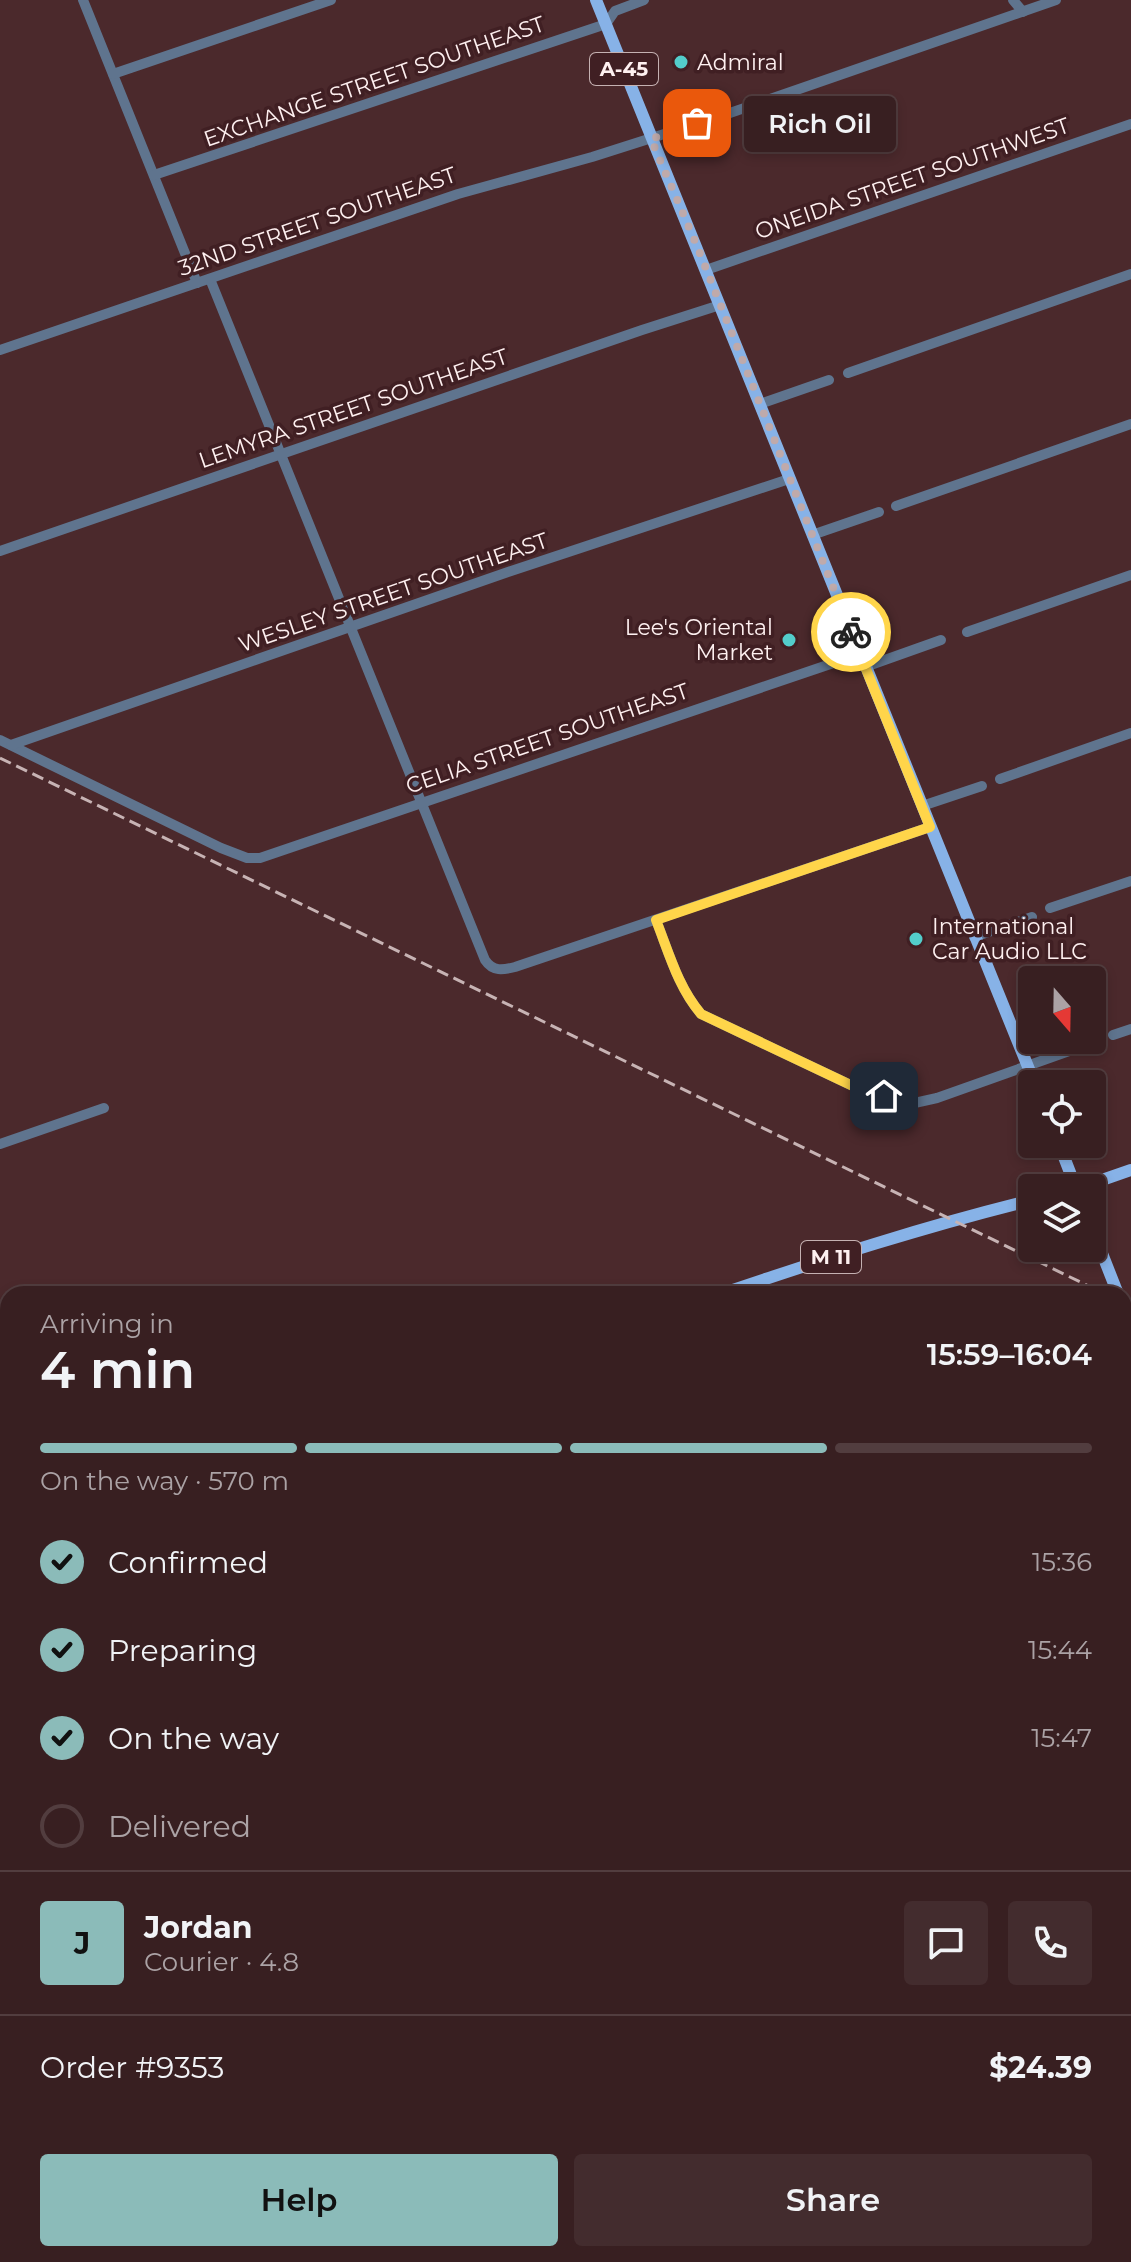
<!DOCTYPE html>
<meta charset="utf-8">
<style>
:root{--surface:#381f21;--page:#432c2e;--text:#f1f3f6;--muted:#aba2a5;--line:#523d3f;--accent:#8bbbb9}
body{margin:0;font-family:Montserrat,sans-serif;background:var(--page);color:var(--text);height:100vh;display:flex;flex-direction:column;font-size:30px;white-space:nowrap}
*{box-sizing:border-box;margin:0}
p{font-size:26px;color:var(--muted)}
.icon{flex:none;width:44px;height:44px;fill:none;stroke:currentColor;stroke-width:2;stroke-linecap:round;stroke-linejoin:round}
.map{position:relative;flex:1;overflow:hidden}
.side{position:absolute;left:0px;top:1286px;width:1132px;height:976px;display:flex;flex-direction:column;background:var(--surface);border-radius:24px 24px 0 0;box-shadow:0 4px 12px #0003,0 0 0 2px var(--line)}
.side>*{flex:none}
.needle{width:52px;rotate:160deg}
.fabs{position:absolute;left:1018px;top:966px;display:grid;gap:16px}
.fabs a{display:grid;place-items:center;width:88px;height:88px;border-radius:8px;background:var(--surface);box-shadow:0 4px 12px #0003,0 0 0 2px var(--line);font-size:40px}
.pin{position:absolute;display:grid;place-items:center;width:68px;height:68px;color:#fff;margin:-34px;border-radius:16px;box-shadow:0 4px 12px #0006}
.courier{position:absolute;display:grid;place-items:center;width:80px;height:80px;margin:-40px;border:6px solid #ffd54a;border-radius:50%;background:#fff;color:#222;box-shadow:0 2px 10px #0007}
.bubble{position:absolute;height:56px;border-radius:8px;background:var(--surface);box-shadow:0 4px 12px #0003,0 0 0 2px var(--line);font-size:26px;font-weight:600;line-height:56px;text-align:center}
.summary em{font-style:normal;font-weight:600}
.summary div{display:flex;flex-direction:column-reverse}
.summary{display:flex;align-items:center;justify-content:space-between;height:136px;padding:0 40px}
h1{font-size:52px;font-weight:600;line-height:60px}
.bar{display:grid;grid-template-columns:repeat(4,1fr);gap:12px 8px;align-content:center;height:96px;padding:0 40px}
.bar i{height:10px;border-radius:6px;background:var(--line)}
.bar .current{background:var(--accent)}
.bar p{grid-column:span 4}
.line{display:flex;align-items:center;gap:20px;padding:0 40px;border-top:2px solid var(--line)}
.line div{flex:1}
.round{display:grid;place-items:center;flex:none;width:84px;height:84px;border-radius:8px;background:var(--page)}
ol{padding:0 40px;list-style:none}
li{display:flex;align-items:center;gap:24px;height:88px}
li p{margin-inline-start:auto}
li .icon{padding:8px;border-radius:50%;background:var(--accent);color:#111;stroke-width:4}
li:last-child{color:var(--muted)}
li i{width:44px;height:44px;border:4px solid var(--line);border-radius:50%}
.action{display:flex;gap:16px;margin-top:auto;padding:16px 40px}
.action a{flex:1;height:92px;border-radius:8px;background:var(--accent);color:#111;font-size:32px;font-weight:600;line-height:92px;text-align:center}
.action a+a{background:var(--page);color:var(--text)}
.map>svg:first-child{display:block}
</style>
<div class="map">
<svg width="1131" height="2262" viewBox="0 0 1131 2262">
<rect width="100%" height="100%" fill="#4b292c"/>
<g fill="none" stroke-linecap="round" stroke-linejoin="round">
<g stroke="#704784" stroke-width="16">
<path d="M1124,1885L1131,1886"/>
<path d="M0,2213L8,2206"/>
</g>
<g stroke="#5f748e" stroke-width="10">
<path d="M83,0L197,283"/>
<path d="M1013,0L1023,12"/>
<path d="M113,74L331,0"/>
<path d="M154,175L606,24L615,11L644,0"/>
<path d="M706,270L1131,124"/>
<path d="M210,279L485,960C493,972 503,970 515,967L930,827"/>
<path d="M0,350L458,194L592,157L727,114L1056,0"/>
<path d="M848,373L1131,274"/>
<path d="M760,404L829,380"/>
<path d="M896,506L1131,424"/>
<path d="M812,535L879,512"/>
<path d="M0,551L642,330L720,305"/>
<path d="M967,632L1131,575"/>
<path d="M865,667L941,640"/>
<path d="M0,740L221,848L247,858H260L860,654"/>
<path d="M11,745L508,572L789,479"/>
<path d="M1000,779L1131,733"/>
<path d="M922,806L982,786"/>
<path d="M1050,908L1131,881"/>
<path d="M656,920C669,953 678,987 701,1014L857,1088L910,1104L937,1098L1086,1045"/>
<path d="M974,937L1032,917"/>
<path d="M1113,1035L1131,1029"/>
<path d="M0,1144L104,1108"/>
<path d="M0,1311L8,1331"/>
<path d="M1124,1371L1131,1368"/>
<path d="M1124,1513L1131,1511"/>
<path d="M1124,1657L1131,1654"/>
<path d="M0,1767L8,1764"/>
<path d="M1124,1800L1131,1798"/>
<path d="M0,2028L8,2047"/>
<path d="M252,2254L255,2262"/>
<path d="M321,2254L325,2262"/>
<path d="M396,2254L400,2262"/>
</g>
<g stroke="#87b2e7" stroke-width="12">
<path d="M596,0L1035,1084"/>
<path d="M1059,1144L1076,1188"/>
<path d="M1079,1188L1131,1170"/>
<path d="M1092,1228L1118,1294"/>
<path d="M721,1294C824,1259 926,1226 1032,1200"/>
<path d="M1124,1310L1131,1327"/>
<path d="M0,1542L8,1539"/>
</g>
<g stroke="#c7b3b4" stroke-width="3" stroke-dasharray="12 6" stroke-linecap="butt">
<path d="M0,758L1105,1294"/>
<path d="M1124,1303L1131,1307"/>
</g>
</g>
<g fill="none" stroke-linecap="round" stroke-linejoin="round">
<path stroke="#bfaaab" stroke-width="8" stroke-dasharray="0 14.4" d="M697,123L651,139L697,246L851,632"/>
<path stroke="#ffd54a" stroke-width="10" d="M851,632L930,827L656,920C669,953 678,987 701,1014L857,1088L884,1096"/>
</g>
<g fill="#53cdcb" stroke="#401f23" stroke-width="3">
<circle cx="681" cy="62" r="8"/>
<circle cx="789" cy="640" r="8"/>
<circle cx="916" cy="939" r="8"/>
</g>
<g text-anchor="middle" stroke-width="7" stroke-linejoin="round" paint-order="stroke">
<g fill="#401f23" stroke="#c5b1b2" stroke-width="2">
<rect x="590" y="53" width="68" height="32" rx="6"/>
<rect x="801" y="1241" width="60" height="32" rx="6"/>
</g>
<g font-size="20" font-weight="bold" fill="#fef0f0">
<text x="624" y="76">A-45</text>
<text x="831" y="1264">M 11</text>
</g>
<g font-size="22" fill="#fef0f0" stroke="#401f23" text-anchor="start">
<text x="697" y="70">Admiral</text>
<text x="773" y="635" text-anchor="end">Lee's Oriental<tspan x="773" dy="25">Market</tspan></text>
<text x="932" y="934">International<tspan x="932" dy="25">Car Audio LLC</tspan></text>
</g>
<g font-size="22" fill="#fef0f0" stroke="#401f23">
<text transform="translate(374 81) rotate(-19)" y="8">EXCHANGE STREET SOUTHEAST</text>
<text transform="translate(912 178) rotate(-19)" y="8">ONEIDA STREET SOUTHWEST</text>
<text transform="translate(317 221) rotate(-19)" y="8">32ND STREET SOUTHEAST</text>
<text transform="translate(353 408) rotate(-19)" y="8">LEMYRA STREET SOUTHEAST</text>
<text transform="translate(393 592) rotate(-19)" y="8">WESLEY STREET SOUTHEAST</text>
<text transform="translate(547 738) rotate(-19)" y="8">CELIA STREET SOUTHEAST</text>
</g>
</g>
</svg>
<div class="fabs">
<a><svg class="needle" viewBox="-14 -14 28 28"><path d="M0-13l5 13h-10z" fill="#e53935"/><path d="M0 13l5-13h-10z" fill="#aba2a5"/></svg></a>
<a><svg class="icon" aria-label="locate" viewBox="0 0 24 24"><circle cx="12" cy="12" r="6"/><path d="M12 2v4M12 18v4M2 12h4M18 12h4"/></svg></a>
<a><svg class="icon" aria-label="layers" viewBox="0 0 24 24"><path d="M12 4l9 5-9 5-9-5zM3 14l9 5 9-5"/></svg></a>
</div>
<div class="pin" style="left:697px;top:123px;background:#ea580c"><svg class="icon" aria-label="bag" viewBox="0 0 24 24"><path d="M5 8h14l-1 12H6zM9 8a3 3 0 0 1 6 0"/></svg></div>
<div class="pin" style="left:884px;top:1096px;background:#1f2937"><svg class="icon" aria-label="home" viewBox="0 0 24 24"><path d="M3 11l9-7 9 7M6 9v11h12V9"/></svg></div>
<div class="courier" style="left:851px;top:632px"><svg class="icon" aria-label="bike" viewBox="0 0 24 24"><circle cx="6" cy="16" r="4"/><circle cx="18" cy="16" r="4"/><path d="M6 16l4-8h5l3 8M10 8l3 8H6M13 5h3"/></svg></div>
<div class="bubble" style="left:744px;top:96px;width:152px">Rich Oil</div>
<section class="side">
<div class="summary"><div><h1>4 min</h1><p>Arriving in</p></div><em>15:59–16:04</em></div>
<div class="bar"><i class="current"></i><i class="current"></i><i class="current"></i><i></i><p>On the way · 570 m</p></div>
<ol>
<li><svg class="icon" aria-label="check" viewBox="0 0 24 24"><path d="M5 12l5 5 9-10"/></svg>Confirmed<p>15:36</p></li>
<li><svg class="icon" aria-label="check" viewBox="0 0 24 24"><path d="M5 12l5 5 9-10"/></svg>Preparing<p>15:44</p></li>
<li><svg class="icon" aria-label="check" viewBox="0 0 24 24"><path d="M5 12l5 5 9-10"/></svg>On the way<p>15:47</p></li>
<li><i></i>Delivered</li>
</ol>
<div class="line" style="height:144px"><b class="round" style="background:var(--accent);color:#111">J</b><div><b>Jordan</b><p>Courier · 4.8</p></div><a class="round"><svg class="icon" aria-label="chat" viewBox="0 0 24 24"><path d="M4 5h16v11H9l-5 4z"/></svg></a><a class="round"><svg class="icon" aria-label="phone" viewBox="0 0 24 24"><path d="M5 4h4l2 5-3 2q2 4 5 5l2-3 5 2v4C11 20 4 13 5 4z"/></svg></a></div>
<div class="line" style="height:104px"><div>Order #9353</div><b>$24.39</b></div>
<div class="action"><a>Help</a><a>Share</a></div>
</section>
</div>
